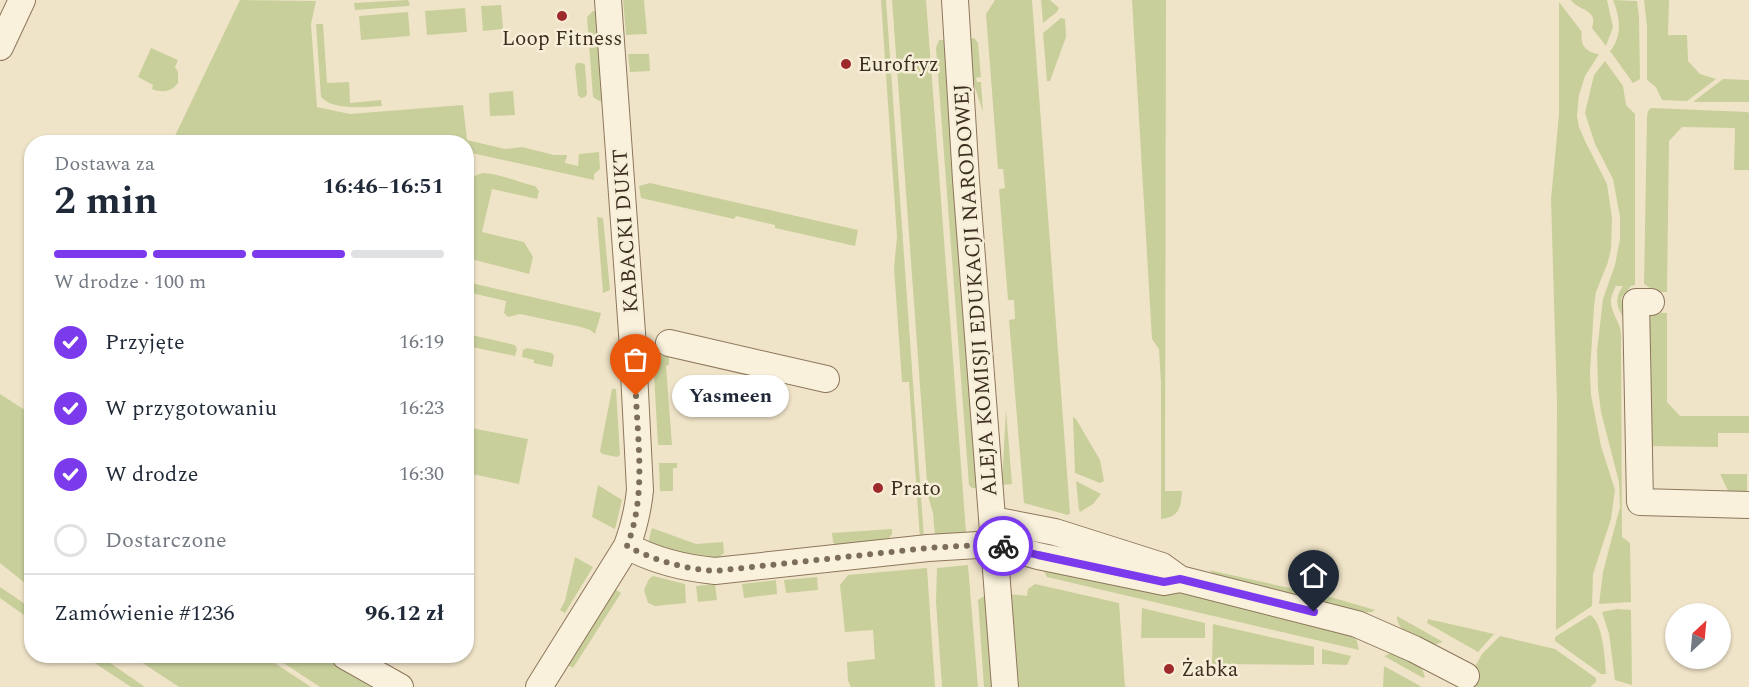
<!DOCTYPE html>
<html lang="pl">
<meta charset="utf-8">
<style>
:root{--surface:#fff;--page:#f6f6f7;--text:#1f2937;--muted:#747a83;--line:#e0e1e3;--accent:#7c3aed}
body{margin:0;font-family:Spectral,serif;background:var(--page);color:var(--text);height:100vh;display:flex;flex-direction:column;font-size:22px;white-space:nowrap}
*{box-sizing:border-box;margin:0}
p{font-size:20px;color:var(--muted)}
.icon{flex:none;width:33px;height:33px;fill:none;stroke:currentColor;stroke-width:2;stroke-linecap:round;stroke-linejoin:round}
.map{position:relative;flex:1;overflow:hidden}
.panel{position:absolute;left:24px;top:135px;width:450px;height:528px;display:flex;flex-direction:column;background:var(--surface);border-radius:24px;box-shadow:0 2px 4px #0004}
.panel>*{flex:none}
.needle{width:39px;rotate:26deg}
.buttons{position:absolute;left:1665px;top:603px;display:grid;gap:12px}
.buttons a{display:grid;place-items:center;width:66px;height:66px;border-radius:50%;background:var(--surface);box-shadow:0 2px 4px #0004;font-size:30px}
.pin{position:absolute;display:grid;place-items:center;width:51px;height:51px;color:#fff;margin:-62px -26px;border-radius:50% 50% 50% 0;rotate:-45deg;box-shadow:0 0 6px #0007}
.pin .icon{rotate:45deg}
.courier{position:absolute;display:grid;place-items:center;width:60px;height:60px;margin:-30px;border:4px solid #7c3aed;border-radius:50%;background:#fff;color:#222;box-shadow:0 2px 8px #0007}
.bubble{position:absolute;height:42px;border-radius:21px;background:var(--surface);box-shadow:0 2px 4px #0004;font-size:20px;font-weight:700;line-height:42px;text-align:center}
.headline em{font-style:normal;font-weight:700}
.headline div{display:flex;flex-direction:column-reverse}
.headline{display:flex;align-items:center;justify-content:space-between;height:102px;padding:0 30px}
h1{font-size:39px;font-weight:700;line-height:45px}
.bar{display:grid;grid-template-columns:repeat(4,1fr);gap:9px 6px;align-content:center;height:72px;padding:0 30px}
.bar i{height:8px;border-radius:4px;background:var(--line)}
.bar .selected{background:var(--accent)}
.bar p{grid-column:span 4}
.line{display:flex;align-items:center;gap:15px;padding:0 30px;border-top:2px solid var(--line)}
.line div{flex:1}
ol{padding:0 30px;list-style:none}
li{display:flex;align-items:center;gap:18px;height:66px}
li p{margin-inline-start:auto}
li .icon{padding:6px;border-radius:50%;background:var(--accent);color:#fff;stroke-width:4}
li:last-child{color:var(--muted)}
li i{width:33px;height:33px;border:3px solid var(--line);border-radius:50%}
.map>svg:first-child{display:block}
</style>
<div class="map">
<svg width="1749" height="687" viewBox="0 0 1749 687">
<rect width="100%" height="100%" fill="#f0e4c8"/>
<g fill="#c9cf9b">
<path d="M240,0L316,1L311,24L317,107L350,114L463,105L467,140L505,149L522,147L554,155H567L565,163L578,166L579,154L599,152L600,169L594,174V180L467,152L466,142H172Z"/>
<path d="M408,0L410,5L408,6L355,10L354,3Z"/>
<path d="M623,0H644L647,34L626,35Z"/>
<path d="M881,0H886L924,539H920L909,382H902L894,267L897,237Z"/>
<path d="M892,0H926L966,532L935,537L933,513L928,496Z"/>
<path d="M995,0H1032L1070,513L1068,515L1024,503L1009,320L1015,319L1014,300H1008L999,189L1005,188L1003,169H998L986,14Z"/>
<path d="M1041,0H1050L1059,8L1057,12L1043,23Z"/>
<path d="M1132,0H1166L1165,491H1182C1181,508 1179,517 1161,519V384L1159,349L1152,339Z"/>
<path d="M1571,0H1607L1613,27L1606,46L1592,28C1599,9 1578,11 1571,0Z"/>
<path d="M1613,0L1637,1L1639,17L1640,79L1633,83L1610,51C1623,36 1620,17 1613,0Z"/>
<path d="M1644,0H1669L1668,35H1687L1688,61L1700,74L1716,79L1687,101L1662,100L1656,87L1647,80V26Z"/>
<path d="M1559,2L1582,32C1579,45 1587,53 1599,54L1585,76L1579,95L1577,116L1579,127L1585,141L1607,184L1612,218L1611,249L1608,262L1596,292L1594,306L1590,373L1591,395L1601,446L1615,490L1611,519L1593,574L1592,606L1556,630L1557,403L1551,199L1559,114Z"/>
<path d="M501,5L503,29L483,31L481,6Z"/>
<path d="M465,8L467,32L427,35L425,11Z"/>
<path d="M593,11H597L605,101H599L593,97L587,17Z"/>
<path d="M408,12L410,36L361,40L359,16Z"/>
<path d="M1061,18L1065,19L1066,37L1050,81H1047L1043,33Z"/>
<path d="M316,24H323L327,83L349,82L350,103L381,100L382,106C365,107 334,111 321,97Z"/>
<path d="M974,38L978,43L981,77L976,78L977,82H981L983,112L970,72L969,39Z"/>
<path d="M939,40H946L979,488H972L969,485L936,48Z"/>
<path d="M151,48L178,60L175,67L178,72V83C171,92 163,93 152,89L153,85L138,77Z"/>
<path d="M628,54H649L650,71L630,72Z"/>
<path d="M1605,61L1623,86L1626,105L1635,114V285L1631,286L1621,298L1627,321C1617,310 1613,299 1623,286H1616C1614,290 1611,296 1611,300C1610,311 1620,322 1621,333L1622,537L1630,543L1631,602L1599,604L1603,572L1620,507L1619,482L1601,412L1598,388L1597,351L1603,299L1615,265L1620,239V217L1613,179L1595,144L1585,113L1594,75Z"/>
<path d="M577,63H582L585,65L587,94L585,97L581,98L578,95L575,66Z"/>
<path d="M1723,79L1749,80V102H1693Z"/>
<path d="M513,91L515,115L490,116L489,93Z"/>
<path d="M1651,108L1748,112L1749,115V170H1734L1735,128L1682,127L1669,141L1667,292H1656L1644,284L1647,117L1648,111Z"/>
<path d="M483,173C502,174 517,182 535,186L539,191L537,199L492,189L482,232L524,242L533,257L529,274L467,258C466,240 463,194 471,180C473,176 478,174 483,173Z"/>
<path d="M650,183L858,230L855,246L775,228V225L736,216L734,219L641,198L639,186Z"/>
<path d="M597,217L603,218L610,290L603,293Z"/>
<path d="M467,282L601,313L595,334L590,330L581,327L520,314L508,317L504,313L506,301L467,292Z"/>
<path d="M1645,312L1667,313V402L1680,416H1749V433H1718V447L1647,446Z"/>
<path d="M467,334L515,345L517,349L515,356L467,346Z"/>
<path d="M527,348L552,353L554,356L552,367L534,363V360L522,357L523,350Z"/>
<path d="M656,355L669,356V365L666,366L672,445H658L653,357Z"/>
<path d="M612,389H616L620,455L617,457L602,454L600,451Z"/>
<path d="M0,394L31,414V588L0,563Z"/>
<path d="M1006,410L1012,484L1002,485V481Z"/>
<path d="M1073,417L1076,419L1100,460L1104,481L1100,483L1075,473Z"/>
<path d="M466,427L528,439L519,484L467,473Z"/>
<path d="M659,463H677V468H673V491H660Z"/>
<path d="M1720,474H1747V490L1745,494L1731,497Z"/>
<path d="M1076,481L1101,494L1093,504L1080,512L1079,510Z"/>
<path d="M598,485L622,500L615,529L592,517Z"/>
<path d="M652,528L696,544L723,542L724,553L717,559L661,550L648,543Z"/>
<path d="M892,529V534L885,543L837,547L833,542L832,533Z"/>
<path d="M575,557L593,567L565,613L560,610L565,601Z"/>
<path d="M968,565L978,687H942L936,602L937,568Z"/>
<path d="M927,568L935,687H851L848,681L847,662L875,659L873,630L845,632L840,585L848,575Z"/>
<path d="M1042,568L1134,586L1221,600L1352,634L1357,641L1359,650L1047,577Z"/>
<path d="M1209,570L1334,598L1375,610L1372,612L1364,613C1335,606 1224,585 1209,570Z"/>
<path d="M653,576L685,584L686,603L655,606L648,603L644,590L649,579Z"/>
<path d="M817,577L818,590L786,593L784,580Z"/>
<path d="M776,580L777,594L744,598L742,584Z"/>
<path d="M715,584L717,600L698,602L696,586Z"/>
<path d="M1035,584L1119,603L1125,687H1017L1010,594L1027,596L1028,589Z"/>
<path d="M0,587L31,608V620L0,598Z"/>
<path d="M613,588L621,593L573,668L565,663Z"/>
<path d="M984,596L987,598L994,687H984L978,600Z"/>
<path d="M1142,608L1205,623V638H1141Z"/>
<path d="M1617,609L1631,610L1632,685L1615,680L1609,634L1602,612Z"/>
<path d="M1590,615C1603,621 1605,660 1606,674H1601L1555,641V637Z"/>
<path d="M1397,616L1443,642L1430,646C1417,638 1397,633 1397,616Z"/>
<path d="M1428,619L1494,634L1478,652L1427,623Z"/>
<path d="M1213,624L1314,647V665L1212,664Z"/>
<path d="M1500,636L1555,649L1596,678V682L1590,687H1464L1482,654Z"/>
<path d="M1322,649L1351,656L1347,665L1322,664Z"/>
<path d="M1395,652L1421,665L1425,677L1423,678L1384,656Z"/>
<path d="M84,656H100L145,687H131Z"/>
<path d="M132,656H264L311,687H179Z"/>
<path d="M273,656H321L377,687H320Z"/>
<path d="M1384,666L1422,687H1383Z"/>
</g>
<g fill="none" stroke-linecap="round" stroke-linejoin="round">
<g stroke="#8d765c" stroke-width="28">
<g id="minor">
<path d="M955,0L966,180L1005,687"/>
<path d="M0,47L22,0"/>
<path d="M1651,302H1636L1640,502L1749,505"/>
<path d="M669,343L826,379"/>
<path d="M993,520L1055,532L1162,566L1180,579L1357,624L1414,649L1466,676"/>
<path d="M627,546C653,560 684,568 715,571L928,548L995,544L1038,556L1164,582L1180,579"/>
<path d="M345,656L400,687"/>
<path d="M539,687L627,546C634,527 638,510 640,490L632,333L608,0"/>
</g>
</g>
<use href="#minor" stroke="#faf1dc" stroke-width="26"/>
</g>
<g fill="none" stroke-linecap="round" stroke-linejoin="round">
<path stroke="#7c6e5b" stroke-width="6" stroke-dasharray="0 10.8" d="M636,396C638,447 646,497 627,546C653,560 684,569 715,571L928,548L995,544L1003,546"/>
<path stroke="#7c3aed" stroke-width="8" d="M1003,546L1038,555L1164,582L1180,579L1314,612"/>
</g>
<g fill="#9e2a2b" stroke="#f7eed8" stroke-width="2">
<circle cx="562" cy="16" r="6"/>
<circle cx="846" cy="64" r="6"/>
<circle cx="878" cy="488" r="6"/>
<circle cx="1169" cy="669" r="6"/>
</g>
<g text-anchor="middle" stroke-width="5" stroke-linejoin="round" paint-order="stroke">
<g font-size="21" fill="#3d2e20" stroke="#f7eed8" text-anchor="start">
<text x="562" y="45" text-anchor="middle">Loop Fitness</text>
<text x="858" y="71">Eurofryz</text>
<text x="890" y="495">Prato</text>
<text x="1181" y="676">Żabka</text>
</g>
<g font-size="21" fill="#3d2e20" stroke="#f7eed8">
<text transform="translate(625 231) rotate(-94)" y="7">KABACKI DUKT</text>
<text transform="translate(975 290) rotate(-94)" y="7">ALEJA KOMISJI EDUKACJI NARODOWEJ</text>
</g>
</g>
</svg>
<div class="buttons">
<a><svg class="needle" viewBox="-14 -14 28 28"><path d="M0-13l5 13h-10z" fill="#e53935"/><path d="M0 13l5-13h-10z" fill="#747a83"/></svg></a>
</div>
<div class="pin" style="left:636px;top:396px;background:#ea580c"><svg class="icon" aria-label="bag" viewBox="0 0 24 24"><path d="M5 8h14l-1 12H6zM9 8a3 3 0 0 1 6 0"/></svg></div>
<div class="pin" style="left:1314px;top:612px;background:#1f2937"><svg class="icon" aria-label="home" viewBox="0 0 24 24"><path d="M3 11l9-7 9 7M6 9v11h12V9"/></svg></div>
<div class="courier" style="left:1003px;top:546px"><svg class="icon" aria-label="bike" viewBox="0 0 24 24"><circle cx="6" cy="16" r="4"/><circle cx="18" cy="16" r="4"/><path d="M6 16l4-8h5l3 8M10 8l3 8H6M13 5h3"/></svg></div>
<div class="bubble" style="left:672px;top:375px;width:117px">Yasmeen</div>
<section class="panel">
<div class="headline"><div><h1>2 min</h1><p>Dostawa za</p></div><em>16:46–16:51</em></div>
<div class="bar"><i class="selected"></i><i class="selected"></i><i class="selected"></i><i></i><p>W drodze · 100 m</p></div>
<ol>
<li><svg class="icon" aria-label="check" viewBox="0 0 24 24"><path d="M5 12l5 5 9-10"/></svg>Przyjęte<p>16:19</p></li>
<li><svg class="icon" aria-label="check" viewBox="0 0 24 24"><path d="M5 12l5 5 9-10"/></svg>W przygotowaniu<p>16:23</p></li>
<li><svg class="icon" aria-label="check" viewBox="0 0 24 24"><path d="M5 12l5 5 9-10"/></svg>W drodze<p>16:30</p></li>
<li><i></i>Dostarczone</li>
</ol>
<div class="line" style="height:78px"><div>Zamówienie #1236</div><b>96.12 zł</b></div>
</section>
</div>
